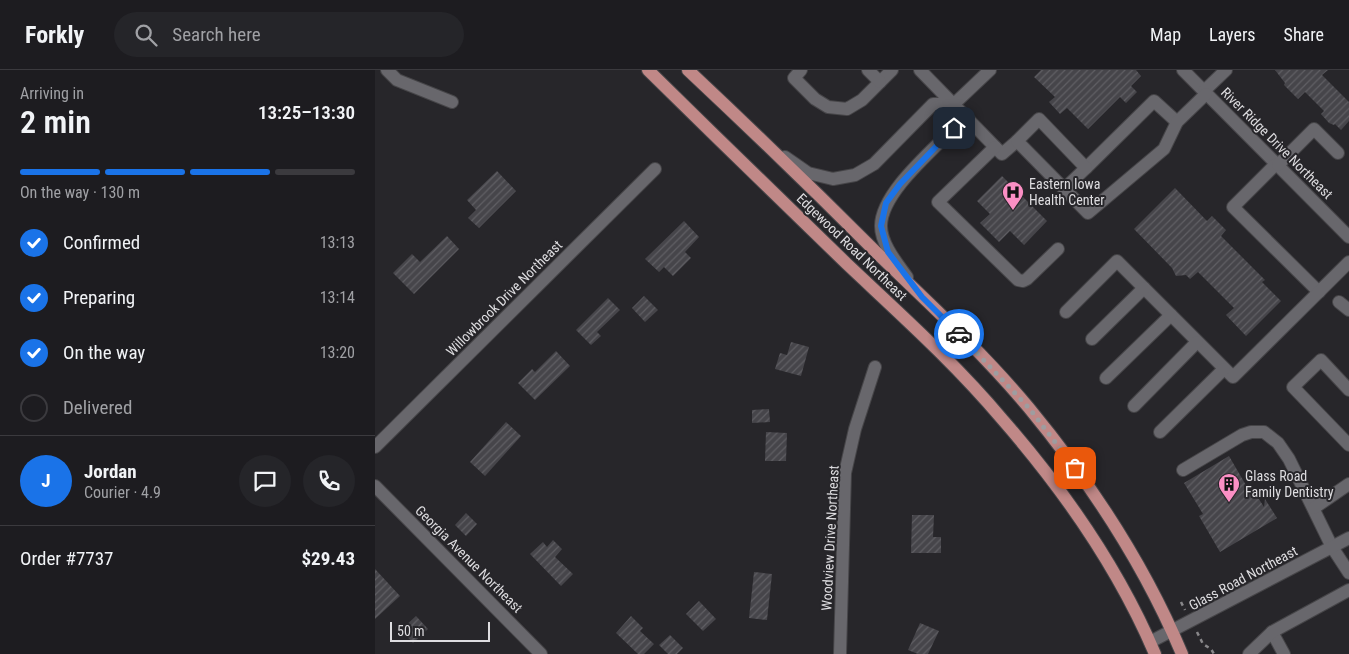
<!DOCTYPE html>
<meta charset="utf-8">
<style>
:root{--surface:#1d1c20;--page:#252529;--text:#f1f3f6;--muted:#a0a1a5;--line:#3b3a3e;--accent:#1a73e8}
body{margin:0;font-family:"Roboto Condensed",sans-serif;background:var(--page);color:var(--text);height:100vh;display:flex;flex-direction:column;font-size:19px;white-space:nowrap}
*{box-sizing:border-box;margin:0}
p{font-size:16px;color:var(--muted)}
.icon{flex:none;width:28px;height:28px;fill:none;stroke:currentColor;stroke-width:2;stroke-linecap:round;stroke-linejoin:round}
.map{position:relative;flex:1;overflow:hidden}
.side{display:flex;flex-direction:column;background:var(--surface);width:375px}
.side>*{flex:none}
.scale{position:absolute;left:15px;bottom:12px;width:100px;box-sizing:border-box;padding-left:5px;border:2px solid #dedde0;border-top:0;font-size:14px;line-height:18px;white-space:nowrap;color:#dedde0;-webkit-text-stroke:4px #27262a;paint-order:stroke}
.pin{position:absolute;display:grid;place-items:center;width:42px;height:42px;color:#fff;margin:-21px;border-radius:10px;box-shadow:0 2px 8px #0006}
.courier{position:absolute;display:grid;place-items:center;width:50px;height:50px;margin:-25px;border:4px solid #1a73e8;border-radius:50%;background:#fff;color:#222;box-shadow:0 1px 6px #0007}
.summary em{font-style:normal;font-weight:600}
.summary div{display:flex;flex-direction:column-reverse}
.summary{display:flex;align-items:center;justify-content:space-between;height:85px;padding:0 20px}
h1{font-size:32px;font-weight:600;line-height:38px}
.bar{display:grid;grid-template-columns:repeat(4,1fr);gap:8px 5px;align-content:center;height:60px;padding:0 20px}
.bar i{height:6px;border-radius:4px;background:var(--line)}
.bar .selected{background:var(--accent)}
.bar p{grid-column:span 4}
.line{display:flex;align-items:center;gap:12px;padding:0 20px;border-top:1px solid var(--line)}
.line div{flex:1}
.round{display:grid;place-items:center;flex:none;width:52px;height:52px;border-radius:26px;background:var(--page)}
ol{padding:0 20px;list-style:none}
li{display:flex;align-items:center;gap:15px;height:55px}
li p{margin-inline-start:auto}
li .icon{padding:5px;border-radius:50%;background:var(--accent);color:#fff;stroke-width:4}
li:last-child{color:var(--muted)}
li i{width:28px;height:28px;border:2px solid var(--line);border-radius:50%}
header{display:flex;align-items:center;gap:30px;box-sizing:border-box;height:70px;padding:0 25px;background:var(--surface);border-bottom:1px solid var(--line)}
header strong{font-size:24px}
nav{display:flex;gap:28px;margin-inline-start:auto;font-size:18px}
.search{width:350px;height:45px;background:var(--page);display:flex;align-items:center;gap:12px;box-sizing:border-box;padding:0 18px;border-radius:28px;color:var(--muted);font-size:19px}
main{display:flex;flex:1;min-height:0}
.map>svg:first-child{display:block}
</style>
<header>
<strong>Forkly</strong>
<div class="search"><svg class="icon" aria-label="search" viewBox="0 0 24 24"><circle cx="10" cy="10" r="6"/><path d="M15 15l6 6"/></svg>Search here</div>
<nav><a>Map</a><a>Layers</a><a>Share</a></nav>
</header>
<main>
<section class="side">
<div class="summary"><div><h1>2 min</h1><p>Arriving in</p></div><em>13:25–13:30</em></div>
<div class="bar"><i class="selected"></i><i class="selected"></i><i class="selected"></i><i></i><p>On the way · 130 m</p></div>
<ol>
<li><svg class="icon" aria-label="check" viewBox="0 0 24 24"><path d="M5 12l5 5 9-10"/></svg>Confirmed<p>13:13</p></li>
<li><svg class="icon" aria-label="check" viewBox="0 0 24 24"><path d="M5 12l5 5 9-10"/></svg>Preparing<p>13:14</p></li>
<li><svg class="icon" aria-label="check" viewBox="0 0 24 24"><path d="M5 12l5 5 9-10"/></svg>On the way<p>13:20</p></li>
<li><i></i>Delivered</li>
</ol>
<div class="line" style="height:90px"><b class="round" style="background:var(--accent);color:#fff">J</b><div><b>Jordan</b><p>Courier · 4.9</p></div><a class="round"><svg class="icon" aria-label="chat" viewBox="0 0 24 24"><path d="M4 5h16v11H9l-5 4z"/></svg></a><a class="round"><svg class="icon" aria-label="phone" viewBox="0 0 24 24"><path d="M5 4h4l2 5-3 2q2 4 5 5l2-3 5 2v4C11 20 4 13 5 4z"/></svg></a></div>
<div class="line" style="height:65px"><div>Order #7737</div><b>$29.43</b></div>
</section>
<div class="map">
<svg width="974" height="584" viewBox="0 0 974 584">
<defs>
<pattern id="building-hatch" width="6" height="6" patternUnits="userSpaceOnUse" patternTransform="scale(1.25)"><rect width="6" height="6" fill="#46454a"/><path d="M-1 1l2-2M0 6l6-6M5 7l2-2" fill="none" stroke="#605f64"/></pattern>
</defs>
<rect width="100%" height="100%" fill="#27262a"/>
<g fill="url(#building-hatch)">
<path d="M666,0H761L766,6L756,16L762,22L751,33L745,27L713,59L692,38L685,44L674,32L680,27L659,7Z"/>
<path d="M900,0H953L947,5L974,32V51L966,60L960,54L959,55L954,53L946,44L949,41L930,22L923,29L909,15L910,13Z"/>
<path d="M122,101L141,121L104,158L93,148L101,140L92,130Z"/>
<path d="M627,106L672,151L649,175L635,161L624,172L605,153L615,144L602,131Z"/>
<path d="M800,118L832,151L837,146L851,160L846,166L890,210L887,212L906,231L871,266L851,245L859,238L823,202L815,209L811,205L801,206L797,198L759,159Z"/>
<path d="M309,151L324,167L310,182L316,188L298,206L289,197L284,202L270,189Z"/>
<path d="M72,166L84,179L39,224L18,203L37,184L45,192Z"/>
<path d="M269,226L283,240L270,252L257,238Z"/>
<path d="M233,228L245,240L222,262L226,266L216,275L201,260Z"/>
<path d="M416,272L434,277L426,306L400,299L405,283L412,285Z"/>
<path d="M181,281L195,296L160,330L143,313L157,299L160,302Z"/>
<path d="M394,339L395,352L377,353V340Z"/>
<path d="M131,352L146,366L110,406L95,392Z"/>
<path d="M391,362L412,363L411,391H390Z"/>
<path d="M854,386L872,417L875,415L889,437L890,429L902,448L845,482L824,446L828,444L809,413Z"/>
<path d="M91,443L102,454L91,466L80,455Z"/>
<path d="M537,445H559L558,467H566V483H536Z"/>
<path d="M178,470L187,479L180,487L198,504L186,516L155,484L168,472L172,477Z"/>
<path d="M0,499L25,526L0,549Z"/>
<path d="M379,502L397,504L392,550L374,548Z"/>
<path d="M324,531L341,549L328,561L311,544Z"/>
<path d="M41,546L53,559L38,573L26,560Z"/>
<path d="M256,546L268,558L265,561L279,574L269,584H263L241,563Z"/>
<path d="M545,553L564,561L553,584H543L533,580Z"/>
<path d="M295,565L308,578L302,584H293L284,575Z"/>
</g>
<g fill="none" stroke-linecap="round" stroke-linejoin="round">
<g stroke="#464548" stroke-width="14">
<g id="minor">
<path d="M12,0L22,10L77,32"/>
<path d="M426,0L419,8L440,29L453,37L472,39L487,30L517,0"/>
<path d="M493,0L505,12"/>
<path d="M545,0L627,84L642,71"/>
<path d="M808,0L974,167"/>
<path d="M829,21L851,0"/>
<path d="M620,77L563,132L643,210L648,211L652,209L683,179"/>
<path d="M410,87L433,103L458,109L480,105L499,94L558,34H579L615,0"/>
<path d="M901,94L858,137L944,222"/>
<path d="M903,95L939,59L963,83"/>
<path d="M711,98L779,31L802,52"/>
<path d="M689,119L711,98L664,49L642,71L713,143L789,79L802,52L831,24"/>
<path d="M532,207C522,193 506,174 506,156C506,123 557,81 579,58V34"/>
<path d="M964,232L974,240"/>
<path d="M691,242L742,191L858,307L974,192"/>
<path d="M717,269L769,218"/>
<path d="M731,308L796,245"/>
<path d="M974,320L946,290L918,317L974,375"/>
<path d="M759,336L822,272"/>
<path d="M785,362L849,299"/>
<path d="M0,377L280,99"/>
<path d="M808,400L867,365L876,362H889L903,373L914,389L957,477L974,503"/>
<path d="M0,416L166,584"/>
<path d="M939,438L974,414"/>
<path d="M897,562L909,584"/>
<path d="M775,572L974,468"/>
<path d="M465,584L470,403L480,359L500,297"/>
<path d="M874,584L897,562L974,520"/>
</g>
</g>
<g stroke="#464548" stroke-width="14">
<g id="major">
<path d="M273,0C339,65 405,129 472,194C525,244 580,293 627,349C689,420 743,497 780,584"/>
<path d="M313,0C378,61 442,123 505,186C556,235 609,284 654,338C715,412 770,496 807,584"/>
</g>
</g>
<g stroke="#88878a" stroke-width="2.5" stroke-dasharray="4 4" stroke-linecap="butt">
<path d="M806,532L810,540"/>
<path d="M822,562L828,574L836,579L839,584"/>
</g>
<use href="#minor" stroke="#68676c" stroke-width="12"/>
<use href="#major" stroke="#c08887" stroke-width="12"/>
</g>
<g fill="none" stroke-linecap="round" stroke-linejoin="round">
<path stroke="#9e9da0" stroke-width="5" stroke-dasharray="0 9" d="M584,264L654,338L700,398"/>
<path stroke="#1a73e8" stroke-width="6" d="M579,58L525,114L511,133L506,156L513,182L547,227L584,264"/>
</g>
<defs>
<g id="hospital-pin" transform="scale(1.125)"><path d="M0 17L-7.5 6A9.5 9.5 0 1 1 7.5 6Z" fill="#fb8fc4" stroke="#27262a"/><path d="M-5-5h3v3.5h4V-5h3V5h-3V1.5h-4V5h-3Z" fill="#111"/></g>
<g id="building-pin" transform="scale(1.125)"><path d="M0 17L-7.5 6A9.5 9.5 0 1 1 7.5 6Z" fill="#fb8fc4" stroke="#27262a"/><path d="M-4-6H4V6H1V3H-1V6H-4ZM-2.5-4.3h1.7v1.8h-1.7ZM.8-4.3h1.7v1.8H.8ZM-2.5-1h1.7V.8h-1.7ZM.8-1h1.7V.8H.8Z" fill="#111"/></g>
</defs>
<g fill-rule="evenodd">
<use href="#hospital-pin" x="638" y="122"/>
<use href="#building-pin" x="854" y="414"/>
</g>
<g text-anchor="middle" stroke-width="4" stroke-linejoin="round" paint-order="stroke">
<g font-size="14" fill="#dedde0" stroke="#27262a">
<text transform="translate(902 73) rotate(45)" y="5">River Ridge Drive Northeast</text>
<text transform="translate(477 177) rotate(44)" y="5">Edgewood Road Northeast</text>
<text transform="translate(129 228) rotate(-45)" y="5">Willowbrook Drive Northeast</text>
<text transform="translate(455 468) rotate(-87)" y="5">Woodview Drive Northeast</text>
<text transform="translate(94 489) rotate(45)" y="5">Georgia Avenue Northeast</text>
<text transform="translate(868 508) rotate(-28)" y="5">Glass Road Northeast</text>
</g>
<g font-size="14" fill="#dedde0" stroke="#27262a" text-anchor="start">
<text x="654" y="119">Eastern Iowa<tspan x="654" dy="16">Health Center</tspan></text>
<text x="870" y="411">Glass Road<tspan x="870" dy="16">Family Dentistry</tspan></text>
</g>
</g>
</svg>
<div class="scale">50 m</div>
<div class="pin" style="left:700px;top:398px;background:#ea580c"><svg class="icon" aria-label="bag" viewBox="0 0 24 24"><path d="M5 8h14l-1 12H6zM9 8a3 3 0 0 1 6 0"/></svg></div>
<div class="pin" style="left:579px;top:58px;background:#1f2937"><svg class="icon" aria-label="home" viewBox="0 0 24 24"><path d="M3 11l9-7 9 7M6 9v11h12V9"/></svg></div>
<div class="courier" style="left:584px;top:264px"><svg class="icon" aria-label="car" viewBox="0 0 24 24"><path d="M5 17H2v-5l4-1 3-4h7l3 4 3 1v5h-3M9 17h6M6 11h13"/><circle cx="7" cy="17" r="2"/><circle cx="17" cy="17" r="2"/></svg></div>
</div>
</main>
